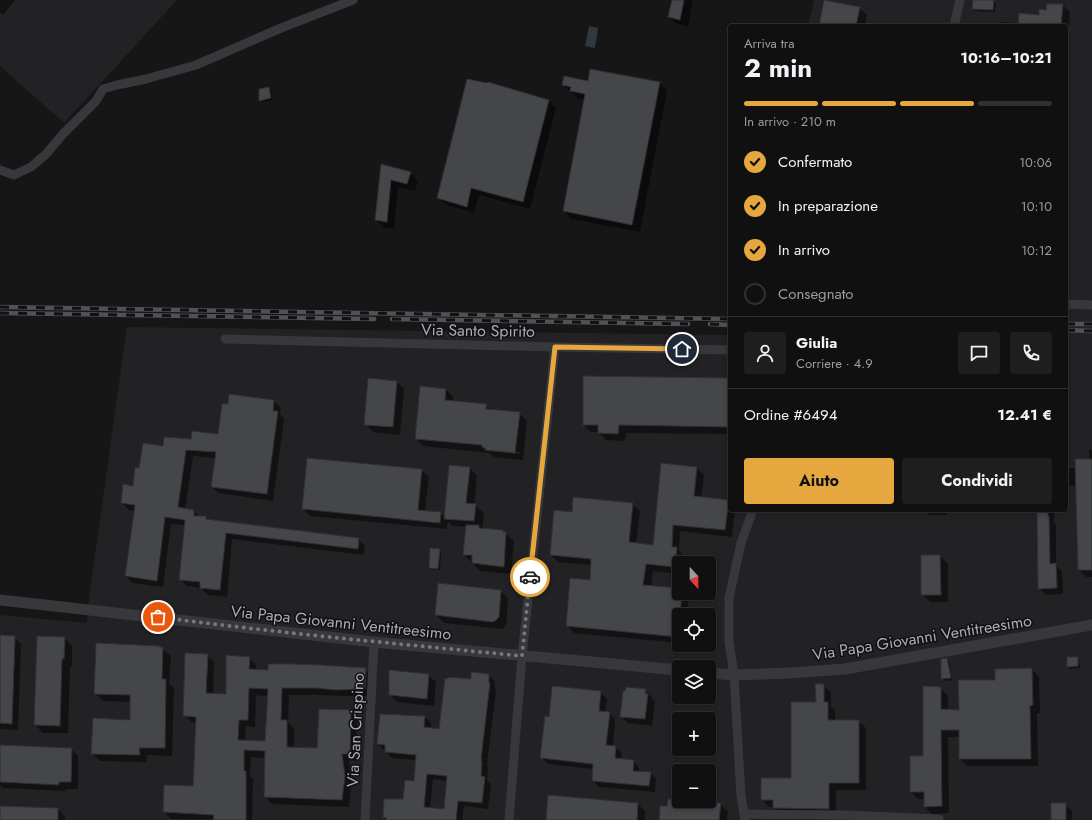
<!DOCTYPE html>
<html lang="it">
<meta charset="utf-8">
<style>
:root{--surface:#101011;--page:#1e1e1f;--text:#f1f3f6;--muted:#9c9d9f;--line:#303031;--accent:#e6a73f}
body{margin:0;font-family:Jost,sans-serif;background:var(--page);color:var(--text);height:100vh;display:flex;flex-direction:column;font-size:15px;white-space:nowrap}
*{box-sizing:border-box;margin:0}
p{font-size:13px;color:var(--muted)}
.icon{flex:none;width:22px;height:22px;fill:none;stroke:currentColor;stroke-width:2;stroke-linecap:round;stroke-linejoin:round}
.map{position:relative;flex:1;overflow:hidden}
.panel{position:absolute;left:728px;top:24px;width:340px;height:488px;display:flex;flex-direction:column;background:var(--surface);border-radius:4px;box-shadow:0 2px 6px #0003,0 0 0 1px var(--line)}
.panel>*{flex:none}
.needle{width:26px;rotate:159deg}
.controls{position:absolute;left:672px;top:556px;display:grid;gap:8px}
.controls a{display:grid;place-items:center;width:44px;height:44px;border-radius:4px;background:var(--surface);box-shadow:0 2px 6px #0003,0 0 0 1px var(--line);font-size:20px}
.pin{position:absolute;display:grid;place-items:center;width:34px;height:34px;color:#fff;margin:-17px;border:2px solid #fff;border-radius:50%;box-shadow:0 1px 4px #0007}
.courier{position:absolute;display:grid;place-items:center;width:40px;height:40px;margin:-20px;border:3px solid #e6a73f;border-radius:50%;background:#fff;color:#222;box-shadow:0 1px 5px #0007}
.head em{font-style:normal;font-weight:700}
.head div{display:flex;flex-direction:column-reverse}
.head{display:flex;align-items:center;justify-content:space-between;height:68px;padding:0 16px}
h1{font-size:26px;font-weight:700;line-height:30px}
.bar{display:grid;grid-template-columns:repeat(4,1fr);gap:6px 4px;align-content:center;height:48px;padding:0 16px}
.bar i{height:5px;border-radius:3px;background:var(--line)}
.bar .active{background:var(--accent)}
.bar p{grid-column:span 4}
.line{display:flex;align-items:center;gap:10px;padding:0 16px;border-top:1px solid var(--line)}
.line div{flex:1}
.round{display:grid;place-items:center;flex:none;width:42px;height:42px;border-radius:4px;background:var(--page)}
ol{padding:0 16px;list-style:none}
li{display:flex;align-items:center;gap:12px;height:44px}
li p{margin-inline-start:auto}
li .icon{padding:4px;border-radius:50%;background:var(--accent);color:#111;stroke-width:4}
li:last-child{color:var(--muted)}
li i{width:22px;height:22px;border:2px solid var(--line);border-radius:50%}
.cta{display:flex;gap:8px;margin-top:auto;padding:8px 16px}
.cta a{flex:1;height:46px;border-radius:4px;background:var(--accent);color:#111;font-size:16px;font-weight:700;line-height:46px;text-align:center}
.cta a+a{background:var(--page);color:var(--text)}
.map>svg:first-child{display:block}
</style>
<div class="map">
<svg width="1092" height="820" viewBox="0 0 1092 820">
<rect width="100%" height="100%" fill="#161617"/>
<g fill="#222224" fill-rule="evenodd">
<path d="M0,0H177L64,123L0,66Z"/>
<path d="M814,0H1092V820H0V615L87,623L90,590L127,327L730,335V510H1066V26H808ZM679,563H709V593H679ZM679,615H709V645H679ZM679,667H709V697H679ZM679,719H709V749H679ZM679,771H709V801H679Z"/>
</g>
<path fill="#30393f" d="M589,26L598,28L595,48L585,46Z"/>
<g fill="#0007" fill-rule="evenodd">
<path d="M0,0H15L3,15L0,13Z"/>
<path d="M673,0H693L688,27L677,24L669,17Z"/>
<path d="M974,0L993,1L996,3L995,12L975,11L973,9Z"/>
<path d="M1063,5L1070,12L1067,47L1066,26H999L1000,22L1019,23L1040,16L1047,11Z"/>
<path d="M859,8L867,15L865,26H820Z"/>
<path d="M589,82L660,83L667,91L640,232L571,219L564,211L585,100L579,99L563,85Z"/>
<path d="M489,83L549,101L556,108L530,209L479,195L474,213L446,205L438,198Z"/>
<path d="M269,88L271,91L273,100L262,102L260,100Z"/>
<path d="M382,166L411,173L418,181L415,191L398,187L394,229L384,228L376,220Z"/>
<path d="M730,379V434L626,433L625,441L606,440L598,432H591L584,425Z"/>
<path d="M397,382L404,389L400,435L373,432L365,424Z"/>
<path d="M446,389L453,397V402L486,405L491,410L519,413L527,421L523,460L494,457L489,453L423,446L416,438ZM485,449L520,452V454L487,451Z"/>
<path d="M274,401L281,408L280,414L284,419L273,501L219,493L212,487L216,458L193,456L185,509L194,511L200,517H206L209,520L358,539L365,546L364,555L232,539L227,597L208,595L201,588L187,586L180,579L186,525L171,524L163,587L132,583L126,576L135,511L129,510L122,503L134,487L140,469L164,447L219,435Z"/>
<path d="M1089,450H1092V577H1086L1079,570L1077,486H1066V468H1077L1089,460Z"/>
<path d="M470,468L477,476L474,505L484,513L482,530L503,531L514,541L511,574L480,571L464,555L467,527L452,526L448,521L447,529L310,516L303,509L421,470L429,477L425,511L440,513L445,517Z"/>
<path d="M697,468L704,475L701,498L728,501L730,503V510H735L732,537L680,531L679,550L683,555V563H679V574L653,571L651,587L679,589V593H685L689,597L687,615H679V643L574,633L567,626L591,581L592,565L558,562L551,555L572,513L632,504L640,511L636,544L654,546Z"/>
<path d="M924,510H947V515H930Z"/>
<path d="M1038,510H1052L1054,512V522L1056,524V565L1062,571L1063,594L1046,595L1039,588Z"/>
<path d="M439,550L441,552L440,570H432L430,567Z"/>
<path d="M940,556L948,564V602H930L922,594Z"/>
<path d="M500,591L508,598L506,625L503,629L444,623L436,615Z"/>
<path d="M0,636L14,637L21,644L18,730L0,729Z"/>
<path d="M65,638L72,646V667H70L68,733H43L35,725Z"/>
<path d="M159,647L171,656L169,684L174,688L172,756L147,755V762L100,761L92,754L131,721V702L103,701L95,693Z"/>
<path d="M207,655L214,662L213,694L227,695L249,658L256,665V670L365,669L372,677V696H344L323,695H289L288,722L294,728V748L318,749L350,711L357,718L356,761L349,760L351,784L349,807L272,804L265,797L266,758L251,757L250,777L253,779L252,820L171,819L164,812L194,787L197,723L192,722L184,715ZM256,695L269,696L266,742L245,741L246,726L255,727Z"/>
<path d="M1077,658L1079,660L1080,668L1070,669L1068,667Z"/>
<path d="M947,659L949,661L952,680L945,681L942,678Z"/>
<path d="M1032,669L1039,677L1040,713H1037L1038,766H967L960,759V737H948L949,813L932,814L925,807V799H918L911,792L924,757L940,688L948,696V710L960,711L997,681Z"/>
<path d="M428,675L436,682L434,706L397,702L390,694Z"/>
<path d="M489,675L495,682V689L496,690L487,765L488,770L487,781L491,784L488,809L464,806L462,820H387L384,817L403,800L415,782L417,760L392,758L378,744L425,717L431,723V729L440,730L472,680ZM433,779L447,781L444,810L430,808Z"/>
<path d="M823,685L831,692V707L835,710V721H858L866,728V790H836V816L782,815L774,807H769L762,799L792,779Z"/>
<path d="M645,690L652,697V699L655,702L652,726L628,723L621,716Z"/>
<path d="M600,692L607,699L605,713H609L615,719L613,747H615L622,753L621,760L633,761L639,768V772L650,773L656,779L655,792L599,787L593,781V769L548,764L542,758L550,718Z"/>
<path d="M0,746L72,749L78,756V789H65L66,791L3,788L0,785Z"/>
<path d="M638,804L645,811V820H547Z"/>
<path d="M720,804L728,812L727,820H660Z"/>
<path d="M1065,804L1072,811V820H1052Z"/>
<path d="M0,807L58,809L65,817V820H0Z"/>
</g>
<g fill="#45464a" stroke="#303033" fill-rule="evenodd">
<path d="M672,0H684L680,20L668,17Z"/>
<path d="M824,0L860,7L856,26H819Z"/>
<path d="M973,0H994L993,10L972,9Z"/>
<path d="M1047,4H1063L1061,26H1018L1019,13L1039,15V9L1046,10Z"/>
<path d="M590,69L660,82L632,225L563,211L585,94L570,91L571,87L562,85L564,76L588,81Z"/>
<path d="M467,79L487,83L488,82L549,100L523,202L471,188L467,207L437,198Z"/>
<path d="M269,87L271,98L259,101V89Z"/>
<path d="M381,164L411,172L407,184L391,180L387,222L375,220Z"/>
<path d="M583,376L730,378V427L619,425L618,434L598,433V425H583Z"/>
<path d="M368,378L397,381L393,427L364,425Z"/>
<path d="M420,386L446,389L445,400L487,404L486,409L520,412L515,453L485,450V448L482,447V445L415,439Z"/>
<path d="M229,394L274,400L273,411H278L267,494L211,487L216,452L186,450L178,507L194,510V516H206V519L359,538L358,549L226,533L220,590L200,588V582L179,580L185,520L165,517L157,581L125,576L135,505L121,503L123,484L133,486L135,467L139,468L143,443L163,446L164,437L191,439L192,431L218,434L222,404H228Z"/>
<path d="M307,458L422,469L418,510L441,512L440,523L302,509Z"/>
<path d="M1075,459H1092V570H1078Z"/>
<path d="M661,463L697,467L694,496L729,500L725,530L673,525L672,547H677L675,567L646,564L643,585L679,588V593H682L678,637L566,626L570,578L590,580L591,559L550,555L554,510L572,512L573,497L633,503L629,542L653,545Z"/>
<path d="M449,465L470,467L466,503L476,504L474,521L444,519Z"/>
<path d="M1037,510H1048V516H1049L1050,564L1056,563L1057,588L1038,589Z"/>
<path d="M466,525H479V528L503,530V532H506L504,567L472,563V555H463Z"/>
<path d="M430,548L440,549L438,569L429,568Z"/>
<path d="M921,555H940L941,595H921Z"/>
<path d="M438,583L501,590L499,617L495,621L492,622L435,615Z"/>
<path d="M0,635L15,636V638L12,724L0,723Z"/>
<path d="M37,636L65,637L64,659H62L60,726L34,725Z"/>
<path d="M96,643L160,646L159,647H163L162,679H166L165,748H139L140,755L91,754L93,718L130,720V695L94,694Z"/>
<path d="M185,653L208,654L206,693L226,694V655L250,657L249,669L268,670V664H291L321,665L366,668L365,689L336,690L316,688H282L281,720H287V747L317,748L319,709L351,710L350,754H342L345,776L342,800L264,797L265,751L244,750V771H246V820H213L214,815L163,812L164,785L193,786L196,717L183,716ZM249,688L268,689L265,741L238,740L239,720H248Z"/>
<path d="M1067,657H1078V666L1067,667Z"/>
<path d="M947,658L951,678L941,679V659Z"/>
<path d="M1032,668L1033,705L1030,706L1031,759H959V730H941L942,806L924,807V792H910V756H923V686L941,687V709L959,710L958,680H995V669Z"/>
<path d="M389,670L429,674L427,699L389,695Z"/>
<path d="M471,672L489,674V683H490L481,759H482L481,763H482L481,776L485,777L482,803L458,801L456,820H386V818L383,817L384,799H403L405,780L414,781L416,755L385,752V745L377,744L380,714L425,716L424,727L439,729L445,678L448,679V677L471,679ZM427,774L447,776L444,809L424,807Z"/>
<path d="M815,684H824V702H828V720H859V783H829V809L773,808V800H761V778H791V702H816Z"/>
<path d="M552,686L601,691L599,711L610,712L606,745L616,746L615,758L634,760L633,771L651,772L649,786L592,781L593,764L540,758L545,716L549,717Z"/>
<path d="M626,687L646,689L645,693L648,694L645,719L620,717L623,691H625Z"/>
<path d="M0,745L72,748L71,782H59V785L0,782Z"/>
<path d="M548,795L638,803L637,820H546Z"/>
<path d="M668,799L721,803L719,820H659L660,806H667Z"/>
<rect x="1051" y="803" width="15" height="17"/>
<path d="M0,806L58,808V820H0Z"/>
</g>
<g fill="none" stroke-linecap="round" stroke-linejoin="round">
<g stroke="#37383c" stroke-width="9">
<path d="M954,26L960,0"/>
<path d="M0,170L14,175L31,167L46,154L63,134L96,101L103,89L117,85L146,79L196,65L281,28L353,0"/>
<path d="M1066,304L1092,305"/>
<path d="M225,339L555,347L730,350"/>
<path d="M744,814L844,815L939,819"/>
<path d="M365,820L374,642"/>
<path d="M509,820L522,656L555,347"/>
<path d="M745,820L741,796L734,675L729,641V598L741,543L753,510"/>
</g>
<g stroke="#37383c" stroke-width="11">
<path d="M0,600L374,642L679,670"/>
<path d="M709,673L734,675L789,673L845,669L1092,625"/>
</g>
<g stroke="#505257" stroke-width="4.5">
<g id="rail">
<path d="M0,307L730,319"/>
<path d="M0,313L374,319"/>
<path d="M392,319L688,324"/>
<path d="M710,324L730,325"/>
<path d="M1066,324H1092"/>
<path d="M1066,330L1092,331"/>
</g>
</g>
<use href="#rail" stroke="#111112" stroke-width="3" stroke-dasharray="9" stroke-linecap="butt"/>
</g>
<g fill="none" stroke-linecap="round" stroke-linejoin="round">
<path stroke="#75787f" stroke-width="4" stroke-dasharray="0 7.2" d="M158,617C279,633 400,644 522,656L530,577"/>
<path stroke="#e6a73f" stroke-width="5" d="M530,577L555,347L682,349"/>
</g>
<g text-anchor="middle" stroke-width="3" stroke-linejoin="round" paint-order="stroke">
<g font-size="16" fill="#a8adb7" stroke="#111112">
<text transform="translate(478 330) rotate(1)" y="6">Via Santo Spirito</text>
<text transform="translate(341 622) rotate(6)" y="6">Via Papa Giovanni Ventitreesimo</text>
<text transform="translate(922 637) rotate(-9)" y="6">Via Papa Giovanni Ventitreesimo</text>
<text transform="translate(355 730) rotate(-87)" y="6">Via San Crispino</text>
</g>
</g>
</svg>
<div class="controls">
<a><svg class="needle" viewBox="-14 -14 28 28"><path d="M0-13l5 13h-10z" fill="#e53935"/><path d="M0 13l5-13h-10z" fill="#9c9d9f"/></svg></a>
<a><svg class="icon" aria-label="locate" viewBox="0 0 24 24"><circle cx="12" cy="12" r="6"/><path d="M12 2v4M12 18v4M2 12h4M18 12h4"/></svg></a>
<a><svg class="icon" aria-label="layers" viewBox="0 0 24 24"><path d="M12 4l9 5-9 5-9-5zM3 14l9 5 9-5"/></svg></a>
<a>+</a>
<a>−</a>
</div>
<div class="pin" style="left:158px;top:617px;background:#ea580c"><svg class="icon" aria-label="bag" viewBox="0 0 24 24"><path d="M5 8h14l-1 12H6zM9 8a3 3 0 0 1 6 0"/></svg></div>
<div class="pin" style="left:682px;top:349px;background:#1f2937"><svg class="icon" aria-label="home" viewBox="0 0 24 24"><path d="M3 11l9-7 9 7M6 9v11h12V9"/></svg></div>
<div class="courier" style="left:530px;top:577px"><svg class="icon" aria-label="car" viewBox="0 0 24 24"><path d="M5 17H2v-5l4-1 3-4h7l3 4 3 1v5h-3M9 17h6M6 11h13"/><circle cx="7" cy="17" r="2"/><circle cx="17" cy="17" r="2"/></svg></div>
<section class="panel">
<div class="head"><div><h1>2 min</h1><p>Arriva tra</p></div><em>10:16–10:21</em></div>
<div class="bar"><i class="active"></i><i class="active"></i><i class="active"></i><i></i><p>In arrivo · 210 m</p></div>
<ol>
<li><svg class="icon" aria-label="check" viewBox="0 0 24 24"><path d="M5 12l5 5 9-10"/></svg>Confermato<p>10:06</p></li>
<li><svg class="icon" aria-label="check" viewBox="0 0 24 24"><path d="M5 12l5 5 9-10"/></svg>In preparazione<p>10:10</p></li>
<li><svg class="icon" aria-label="check" viewBox="0 0 24 24"><path d="M5 12l5 5 9-10"/></svg>In arrivo<p>10:12</p></li>
<li><i></i>Consegnato</li>
</ol>
<div class="line" style="height:72px"><a class="round"><svg class="icon" aria-label="person" viewBox="0 0 24 24"><circle cx="12" cy="8" r="4"/><path d="M4 21q1-7 8-7t8 7"/></svg></a><div><b>Giulia</b><p>Corriere · 4.9</p></div><a class="round"><svg class="icon" aria-label="chat" viewBox="0 0 24 24"><path d="M4 5h16v11H9l-5 4z"/></svg></a><a class="round"><svg class="icon" aria-label="phone" viewBox="0 0 24 24"><path d="M5 4h4l2 5-3 2q2 4 5 5l2-3 5 2v4C11 20 4 13 5 4z"/></svg></a></div>
<div class="line" style="height:52px"><div>Ordine #6494</div><b>12.41 €</b></div>
<div class="cta"><a>Aiuto</a><a>Condividi</a></div>
</section>
</div>
